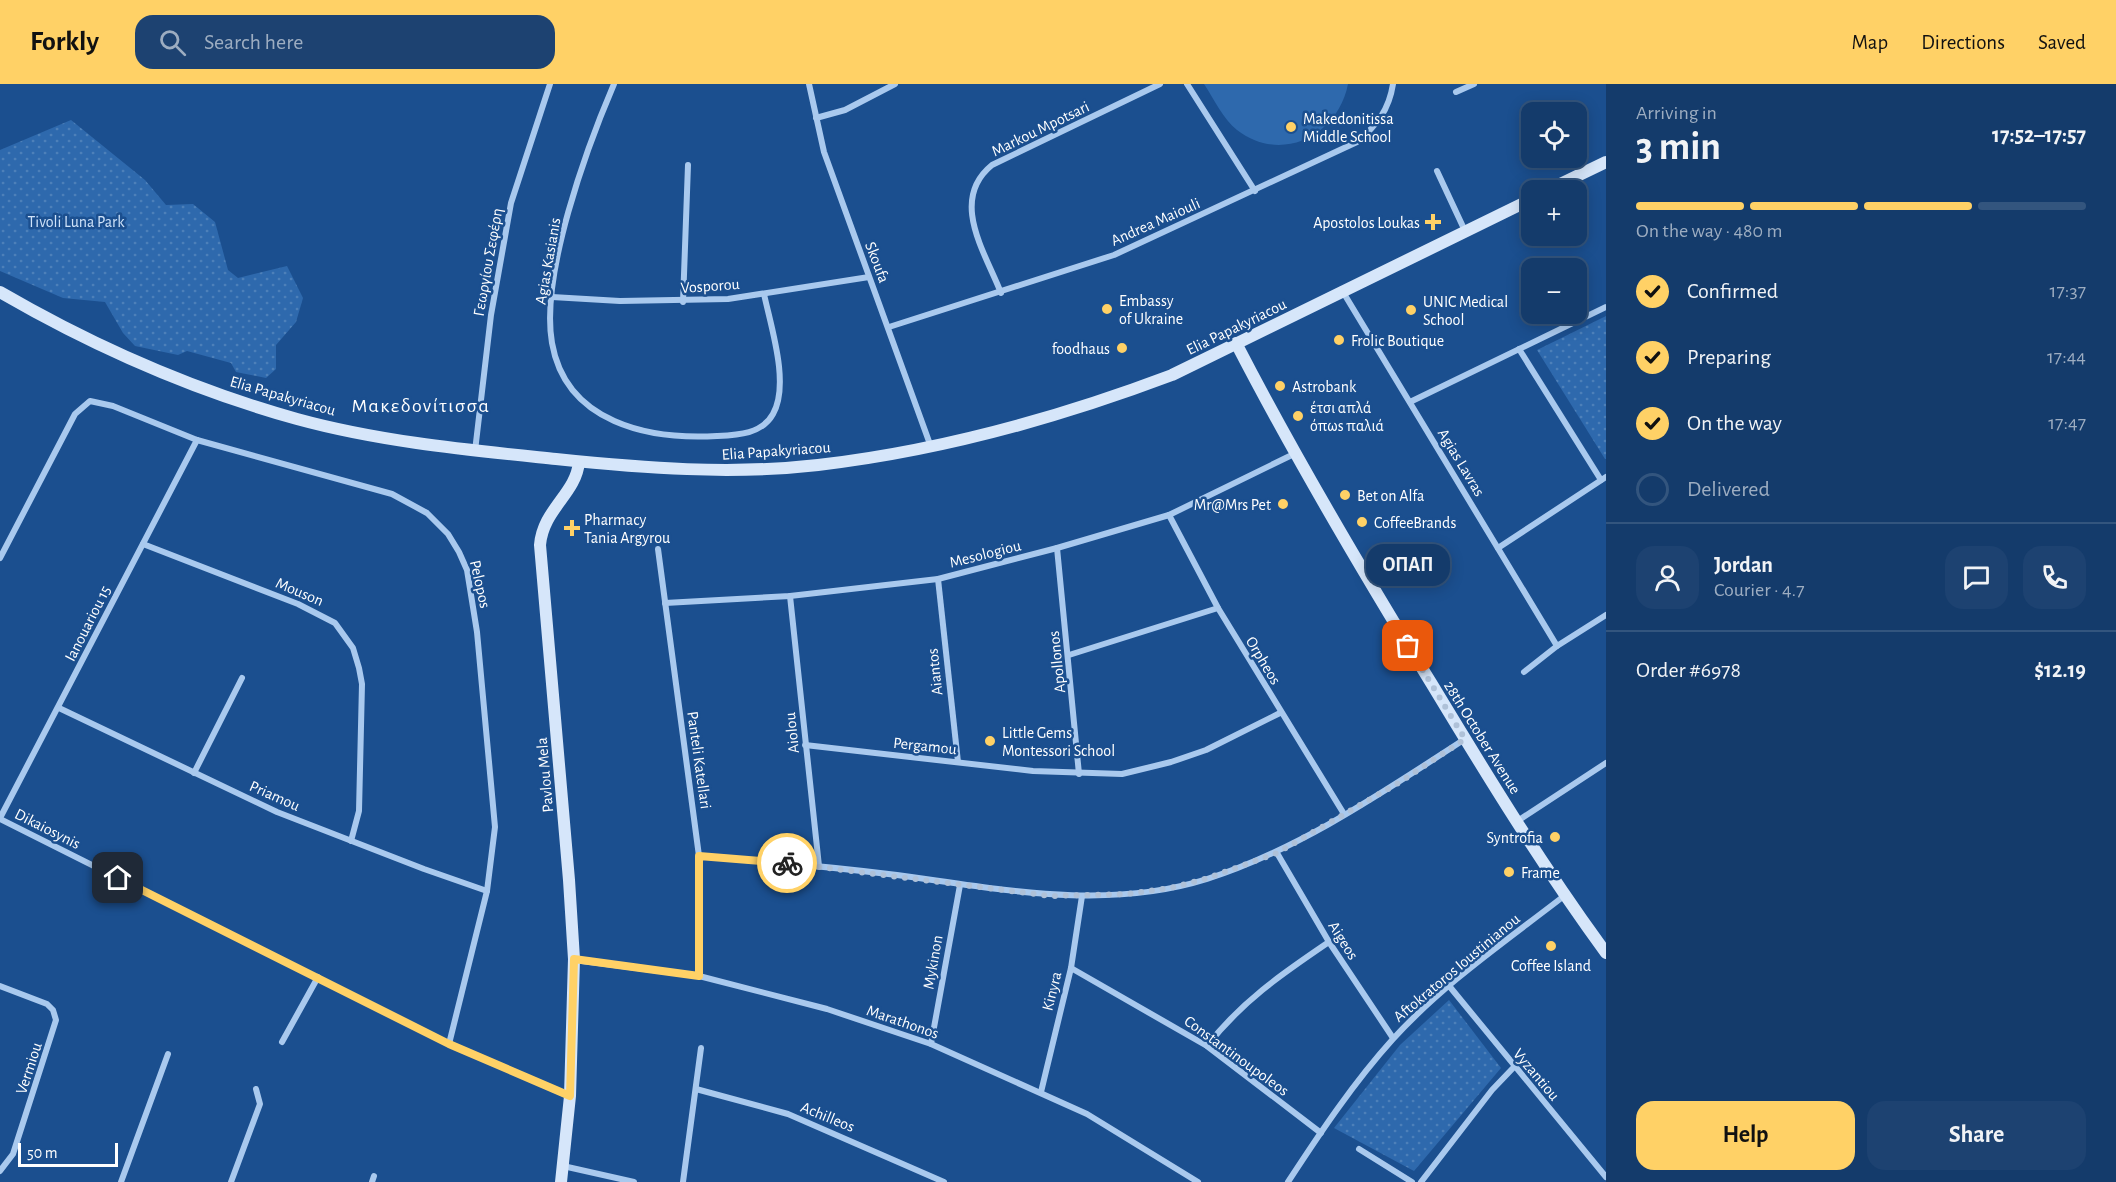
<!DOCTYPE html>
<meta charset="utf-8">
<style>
:root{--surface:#143b6b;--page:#1d4271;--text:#f1f3f6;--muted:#9dadc1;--line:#33557e;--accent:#ffd166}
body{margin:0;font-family:"Alegreya Sans",sans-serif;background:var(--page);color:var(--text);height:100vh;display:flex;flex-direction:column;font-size:22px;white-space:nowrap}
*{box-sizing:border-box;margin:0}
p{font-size:20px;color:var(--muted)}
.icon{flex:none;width:33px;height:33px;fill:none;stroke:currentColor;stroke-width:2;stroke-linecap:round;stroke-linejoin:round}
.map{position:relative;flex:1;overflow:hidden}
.side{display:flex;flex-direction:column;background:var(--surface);width:510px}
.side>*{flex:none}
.fabs{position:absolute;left:1521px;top:18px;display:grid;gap:12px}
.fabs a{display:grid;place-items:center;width:66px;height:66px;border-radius:12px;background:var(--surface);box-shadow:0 3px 15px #0003,0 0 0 2px var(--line);font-size:30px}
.scale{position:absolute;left:18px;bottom:15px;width:100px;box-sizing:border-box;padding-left:6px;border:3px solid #fff;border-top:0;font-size:16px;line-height:21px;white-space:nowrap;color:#fff;-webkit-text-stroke:4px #1b4f8f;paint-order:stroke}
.pin{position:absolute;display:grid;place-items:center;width:51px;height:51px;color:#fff;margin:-26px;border-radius:12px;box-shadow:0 3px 9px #0006}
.courier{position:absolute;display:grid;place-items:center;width:60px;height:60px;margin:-30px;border:4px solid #ffd166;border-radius:50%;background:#fff;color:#222;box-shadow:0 2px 8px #0007}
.bubble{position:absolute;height:42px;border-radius:18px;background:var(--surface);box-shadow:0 3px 15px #0003,0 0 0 2px var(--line);font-size:20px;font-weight:700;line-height:42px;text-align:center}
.headline em{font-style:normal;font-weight:700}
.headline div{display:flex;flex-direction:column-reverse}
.headline{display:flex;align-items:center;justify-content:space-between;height:102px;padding:0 30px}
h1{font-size:39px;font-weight:700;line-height:45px}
.bar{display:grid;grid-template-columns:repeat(4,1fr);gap:9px 6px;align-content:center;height:72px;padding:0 30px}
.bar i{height:8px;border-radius:4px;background:var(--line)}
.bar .current{background:var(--accent)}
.bar p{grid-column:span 4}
.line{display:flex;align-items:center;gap:15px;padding:0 30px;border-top:2px solid var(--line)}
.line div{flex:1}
.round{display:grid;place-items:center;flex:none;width:63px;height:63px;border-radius:18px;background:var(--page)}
ol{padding:0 30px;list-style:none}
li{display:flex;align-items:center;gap:18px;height:66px}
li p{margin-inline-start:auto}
li .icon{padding:6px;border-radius:50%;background:var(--accent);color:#111;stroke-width:4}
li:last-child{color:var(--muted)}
li i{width:33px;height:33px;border:3px solid var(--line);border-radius:50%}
.primary-button{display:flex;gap:12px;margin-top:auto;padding:12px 30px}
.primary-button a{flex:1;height:69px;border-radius:18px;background:var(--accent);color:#111;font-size:24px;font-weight:700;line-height:69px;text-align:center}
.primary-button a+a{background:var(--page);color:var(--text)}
header{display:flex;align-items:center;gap:36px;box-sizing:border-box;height:84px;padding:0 30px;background:var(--accent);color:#111}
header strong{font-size:28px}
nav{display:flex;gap:33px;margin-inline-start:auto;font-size:21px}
.search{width:420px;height:54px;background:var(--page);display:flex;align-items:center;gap:15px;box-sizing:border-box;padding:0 21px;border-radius:18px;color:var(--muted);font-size:22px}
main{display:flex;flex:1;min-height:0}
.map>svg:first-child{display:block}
</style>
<header>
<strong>Forkly</strong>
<div class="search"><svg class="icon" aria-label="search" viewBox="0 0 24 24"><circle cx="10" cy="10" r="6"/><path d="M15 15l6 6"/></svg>Search here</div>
<nav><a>Map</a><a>Directions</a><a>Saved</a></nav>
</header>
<main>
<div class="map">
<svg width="1606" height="1098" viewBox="0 0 1606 1098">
<defs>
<pattern id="grass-dots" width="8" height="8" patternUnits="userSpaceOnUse" patternTransform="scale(1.5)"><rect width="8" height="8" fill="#2e69ad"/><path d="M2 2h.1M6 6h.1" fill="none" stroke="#4d80b9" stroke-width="1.8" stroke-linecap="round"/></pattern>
</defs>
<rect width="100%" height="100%" fill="#1b4f8f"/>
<g fill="url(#grass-dots)">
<path d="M71,36L145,96L166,121L193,120L215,138L228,186L238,194L287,182L303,214L296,238L276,261V285L266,294L236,288L231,279L187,267L178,271L135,262L123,249L105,218L63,214L0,187V66Z"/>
<path d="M1606,232V375H1605L1537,266Z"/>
<path d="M1449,916L1501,984L1414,1087L1334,1044L1400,961Z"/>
</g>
<path fill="#2e69ad" d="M1204,0H1348C1338,52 1281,80 1237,46C1223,35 1214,15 1204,0Z"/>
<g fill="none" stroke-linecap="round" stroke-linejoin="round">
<g stroke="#a9c9ee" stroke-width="6">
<path d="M614,0C587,63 540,191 552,259C566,339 649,356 717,352C738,351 762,350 773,330C790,300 771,243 764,210"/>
<path d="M809,0L824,68L931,363"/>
<path d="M1187,0L1255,107"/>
<path d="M1456,8L1474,0"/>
<path d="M816,34L845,26L895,0"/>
<path d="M1437,87L1465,147"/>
<path d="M1343,208L1557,562"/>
<path d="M1001,209C985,168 949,116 992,81L1160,0"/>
<path d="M552,213L620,217L728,215L869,193"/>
<path d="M683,218L688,81"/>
<path d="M889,243L1114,171L1357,58C1377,41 1389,26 1393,0"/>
<path d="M1519,265L1601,396"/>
<path d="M1410,318L1606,223"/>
<path d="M475,367L491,231L511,119L550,0"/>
<path d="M1169,431L1218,524L1344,730"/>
<path d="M143,460L298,520L335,539L353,564L359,584L362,600L359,727L351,757"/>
<path d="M1057,464L1079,690"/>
<path d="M1498,464L1606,393"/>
<path d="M658,465L699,772V892"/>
<path d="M0,474L75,330L90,317L113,322L197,356L392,410L427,429L448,450L459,468L467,486L477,548L495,743L487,807L449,960"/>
<path d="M938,495L958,678"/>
<path d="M790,512L819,782"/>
<path d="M665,519L790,512L938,495L1057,464L1169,431L1294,370"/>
<path d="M1069,571L1218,524"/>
<path d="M1524,588L1557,562L1606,531"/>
<path d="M59,624L277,728L424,785L487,807"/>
<path d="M805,661L1033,687L1122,690L1171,678L1206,666L1280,629"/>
<path d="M194,689L242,594"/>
<path d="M0,734L197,356"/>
<path d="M0,735L449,960L569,1012"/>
<path d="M1516,738L1606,679"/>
<path d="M1277,769L1329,858L1393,954"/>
<path d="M699,772C765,777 831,783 897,791C1000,805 1105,827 1207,795C1300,765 1383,708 1465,655"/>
<path d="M574,876L699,892L827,925L931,960L1087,1030L1198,1098"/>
<path d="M1071,884L1207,962L1321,1049"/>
<path d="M0,902L47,920L53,926L56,936L13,1070L0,1087"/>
<path d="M1450,903L1606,1093"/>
<path d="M282,958L318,893"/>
<path d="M931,960L960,801"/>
<path d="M1207,962C1243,916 1282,890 1329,858"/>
<path d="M696,1005L788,1030L944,1098"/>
<path d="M1041,1008L1071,884L1082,812"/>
<path d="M1359,1065L1412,1098"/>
<path d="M563,1082L634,1098"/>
<path d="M121,1098L168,970"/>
<path d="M231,1098L260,1020L256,1005"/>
<path d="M372,1098L374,1092"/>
<path d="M683,1098L701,964"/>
<path d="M1288,1098C1320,1049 1354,998 1393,955C1443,900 1506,857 1564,812"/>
<path d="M1421,1098L1492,1006L1514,983"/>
</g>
<g stroke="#d6e6fa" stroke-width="12">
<path d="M1548,106L1606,78"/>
<path d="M0,208C93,262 193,306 297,335C381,358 469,366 556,375C643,384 731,391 818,381C939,367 1058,334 1172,291L1532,115"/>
<path d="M1236,259C1297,377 1364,490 1433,602C1488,693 1543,783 1606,869"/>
<path d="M561,1098L570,1012L574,875L569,796L540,461C543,425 576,410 579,378"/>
</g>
</g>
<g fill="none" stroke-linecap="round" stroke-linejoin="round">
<path stroke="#afc1d8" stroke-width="6" stroke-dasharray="0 10.8" d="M787,779L1051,812L1126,810L1170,804L1205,795L1277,769L1400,698L1465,655L1408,562"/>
<path stroke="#ffd166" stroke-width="8" d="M118,794L449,960L570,1012L574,875L699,892V772L787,779"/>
</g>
<g fill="#ffd166" stroke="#1b4f8f" stroke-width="2">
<circle cx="1291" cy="43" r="6"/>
<path d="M1430 129h6v6h6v6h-6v6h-6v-6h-6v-6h6z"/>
<circle cx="1107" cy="225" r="6"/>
<circle cx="1411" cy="226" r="6"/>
<circle cx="1339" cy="256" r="6"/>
<circle cx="1122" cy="264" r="6"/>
<circle cx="1280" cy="302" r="6"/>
<circle cx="1298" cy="332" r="6"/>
<circle cx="1345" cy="411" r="6"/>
<circle cx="1283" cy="420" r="6"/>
<circle cx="1362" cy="438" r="6"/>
<path d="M569 435h6v6h6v6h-6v6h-6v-6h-6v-6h6z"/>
<circle cx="990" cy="657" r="6"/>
<circle cx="1555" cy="753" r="6"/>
<circle cx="1509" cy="788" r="6"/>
<circle cx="1551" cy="862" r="6"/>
</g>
<g text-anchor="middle" stroke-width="5" stroke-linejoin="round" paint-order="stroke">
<g font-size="16" fill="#fff" stroke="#1b4f8f" text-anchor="start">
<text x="1303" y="40">Makedonitissa<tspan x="1303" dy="18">Middle School</tspan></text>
<text x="1420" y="144" text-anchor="end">Apostolos Loukas</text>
<text x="1119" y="222">Embassy<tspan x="1119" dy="18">of Ukraine</tspan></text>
<text x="1423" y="223">UNIC Medical<tspan x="1423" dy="18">School</tspan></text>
<text x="1351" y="262">Frolic Boutique</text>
<text x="1110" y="270" text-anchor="end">foodhaus</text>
<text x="1292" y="308">Astrobank</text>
<text x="1310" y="329">έτσι απλά<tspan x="1310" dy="18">όπωs παλιά</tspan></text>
<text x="1357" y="417">Bet on Alfa</text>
<text x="1271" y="426" text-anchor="end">Mr@Mrs Pet</text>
<text x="584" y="441">Pharmacy<tspan x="584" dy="18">Tania Argyrou</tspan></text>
<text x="1374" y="444">CoffeeBrands</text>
<text x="1002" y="654">Little Gems<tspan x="1002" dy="18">Montessori School</tspan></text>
<text x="1543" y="759" text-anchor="end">Syntrofia</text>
<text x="1521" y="794">Frame</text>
<text x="1551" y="887" text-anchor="middle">Coffee Island</text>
</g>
<g font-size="16" fill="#fff" stroke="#1b4f8f">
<text transform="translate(1040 44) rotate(-26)" y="6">Markou Mpotsari</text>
<text transform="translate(1155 137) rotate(-24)" y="6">Andrea Maiouli</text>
<text transform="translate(547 177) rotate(-80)" y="6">Agias Kasianis</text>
<text transform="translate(487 178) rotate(-80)" y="6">Γεωργίου Σεφέρη</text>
<text transform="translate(878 178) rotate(69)" y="6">Skoufa</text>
<text transform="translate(710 201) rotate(-4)" y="6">Vosporou</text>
<text transform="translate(1236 242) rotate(-26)" y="6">Elia Papakyriacou</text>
<text transform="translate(283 311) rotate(16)" y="6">Elia Papakyriacou</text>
<text transform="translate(776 366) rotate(-4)" y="6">Elia Papakyriacou</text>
<text transform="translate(1462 378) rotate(59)" y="6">Agias Lavras</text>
<text transform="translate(985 469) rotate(-14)" y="6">Mesologiou</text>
<text transform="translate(481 500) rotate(77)" y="6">Pelopos</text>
<text transform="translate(300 507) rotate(23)" y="6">Mouson</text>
<text transform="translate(87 539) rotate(-63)" y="6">Ianouariou 15</text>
<text transform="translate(1264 576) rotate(59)" y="6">Orpheos</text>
<text transform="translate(1056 578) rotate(-96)" y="6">Apollonos</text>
<text transform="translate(934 588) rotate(-96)" y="6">Aiantos</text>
<text transform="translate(791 649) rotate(-96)" y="6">Aiolou</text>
<text transform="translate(1483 653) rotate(58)" y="6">28th October Avenue</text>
<text transform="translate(925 661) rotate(6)" y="6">Pergamou</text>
<text transform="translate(700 676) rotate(82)" y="6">Panteli Katellari</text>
<text transform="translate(544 691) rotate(-95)" y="6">Pavlou Mela</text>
<text transform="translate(275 711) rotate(24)" y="6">Priamou</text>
<text transform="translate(48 744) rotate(27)" y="6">Dikaiosynis</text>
<text transform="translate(1344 856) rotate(58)" y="6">Aigeos</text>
<text transform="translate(932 878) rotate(-80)" y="6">Mykinon</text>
<text transform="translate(1456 883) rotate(-40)" y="6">Aftokratoros Ioustinianou</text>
<text transform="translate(1051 907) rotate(-76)" y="6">Kinyra</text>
<text transform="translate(903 937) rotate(19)" y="6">Marathonos</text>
<text transform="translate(1237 971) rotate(36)" y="6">Constantinoupoleos</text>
<text transform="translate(28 984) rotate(-72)" y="6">Vermiou</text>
<text transform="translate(1537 990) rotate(50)" y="6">Vyzantiou</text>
<text transform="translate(828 1032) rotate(22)" y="6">Achilleos</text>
</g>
<g font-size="16" fill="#cfe3fa" stroke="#1b4f8f">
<text x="76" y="143">Tivoli Luna Park</text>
</g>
<g font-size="20" letter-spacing="1.5" fill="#fff" stroke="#1b4f8f">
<text x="421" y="328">Μακεδονίτισσα</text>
</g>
</g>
</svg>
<div class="fabs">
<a><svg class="icon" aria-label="locate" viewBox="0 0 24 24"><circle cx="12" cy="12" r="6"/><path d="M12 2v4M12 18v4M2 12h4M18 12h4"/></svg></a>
<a>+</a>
<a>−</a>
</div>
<div class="scale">50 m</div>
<div class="pin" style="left:1408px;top:562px;background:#ea580c"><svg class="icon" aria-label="bag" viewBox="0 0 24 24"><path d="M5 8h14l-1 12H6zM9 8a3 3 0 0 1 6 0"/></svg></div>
<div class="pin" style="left:118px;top:794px;background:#1f2937"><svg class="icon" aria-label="home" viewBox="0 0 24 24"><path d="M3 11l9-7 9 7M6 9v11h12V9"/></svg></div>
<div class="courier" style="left:787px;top:779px"><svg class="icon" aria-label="bike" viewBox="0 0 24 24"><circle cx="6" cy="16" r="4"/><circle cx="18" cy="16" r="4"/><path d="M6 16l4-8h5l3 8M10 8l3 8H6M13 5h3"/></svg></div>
<div class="bubble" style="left:1366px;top:460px;width:84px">ΟΠΑΠ</div>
</div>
<section class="side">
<div class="headline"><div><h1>3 min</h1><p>Arriving in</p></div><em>17:52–17:57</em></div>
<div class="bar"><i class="current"></i><i class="current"></i><i class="current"></i><i></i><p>On the way · 480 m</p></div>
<ol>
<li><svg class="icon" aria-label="check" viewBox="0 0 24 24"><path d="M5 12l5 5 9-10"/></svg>Confirmed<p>17:37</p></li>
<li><svg class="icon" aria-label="check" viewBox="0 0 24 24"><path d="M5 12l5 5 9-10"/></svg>Preparing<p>17:44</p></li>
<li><svg class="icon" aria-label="check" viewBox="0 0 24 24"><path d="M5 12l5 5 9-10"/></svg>On the way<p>17:47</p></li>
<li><i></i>Delivered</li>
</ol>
<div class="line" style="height:108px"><a class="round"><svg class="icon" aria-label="person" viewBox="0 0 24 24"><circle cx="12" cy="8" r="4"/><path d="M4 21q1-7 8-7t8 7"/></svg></a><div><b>Jordan</b><p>Courier · 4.7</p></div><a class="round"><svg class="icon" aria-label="chat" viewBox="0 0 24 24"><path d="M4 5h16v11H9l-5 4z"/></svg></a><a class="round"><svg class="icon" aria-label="phone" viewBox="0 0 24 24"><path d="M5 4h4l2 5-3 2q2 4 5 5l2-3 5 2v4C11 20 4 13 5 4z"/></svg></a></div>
<div class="line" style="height:78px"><div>Order #6978</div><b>$12.19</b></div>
<div class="primary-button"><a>Help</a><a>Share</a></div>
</section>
</main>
